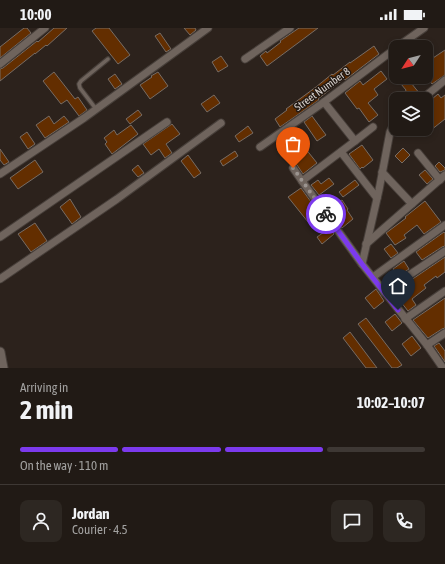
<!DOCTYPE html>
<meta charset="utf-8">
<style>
:root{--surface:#211a15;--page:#2d2722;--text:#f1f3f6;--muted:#a2a1a0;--line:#3e3834;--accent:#7c3aed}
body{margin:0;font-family:"Asap Condensed",sans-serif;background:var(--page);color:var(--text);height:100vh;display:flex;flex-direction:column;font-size:15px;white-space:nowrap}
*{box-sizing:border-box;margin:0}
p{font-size:13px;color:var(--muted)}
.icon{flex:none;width:22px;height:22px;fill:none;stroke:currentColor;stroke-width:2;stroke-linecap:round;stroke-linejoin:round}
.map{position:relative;height:340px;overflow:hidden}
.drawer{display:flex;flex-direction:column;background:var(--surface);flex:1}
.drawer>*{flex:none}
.needle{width:26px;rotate:234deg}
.tools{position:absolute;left:389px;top:12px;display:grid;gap:8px}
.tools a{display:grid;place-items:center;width:44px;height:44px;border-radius:8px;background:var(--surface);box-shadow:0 2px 6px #0003,0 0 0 1px var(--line);font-size:20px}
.pin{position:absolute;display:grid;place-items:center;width:34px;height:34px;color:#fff;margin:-41px -17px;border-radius:50% 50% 50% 0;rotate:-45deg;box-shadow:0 0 4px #0007}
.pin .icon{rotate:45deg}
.courier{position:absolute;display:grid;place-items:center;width:40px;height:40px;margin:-20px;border:3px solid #7c3aed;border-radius:50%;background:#fff;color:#222;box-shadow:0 1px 5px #0007}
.overview em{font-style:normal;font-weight:700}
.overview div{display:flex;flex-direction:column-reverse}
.overview{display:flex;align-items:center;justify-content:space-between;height:68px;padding:0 20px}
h1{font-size:26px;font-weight:700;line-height:30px}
.bar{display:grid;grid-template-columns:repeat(4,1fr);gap:6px 4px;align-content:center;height:48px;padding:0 20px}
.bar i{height:5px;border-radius:3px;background:var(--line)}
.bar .current{background:var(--accent)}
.bar p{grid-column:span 4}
.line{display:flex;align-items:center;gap:10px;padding:0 20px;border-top:1px solid var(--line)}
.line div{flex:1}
.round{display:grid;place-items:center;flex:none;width:42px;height:42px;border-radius:8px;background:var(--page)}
.status{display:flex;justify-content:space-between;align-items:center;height:28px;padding:0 20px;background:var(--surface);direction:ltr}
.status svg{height:11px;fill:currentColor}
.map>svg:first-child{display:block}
</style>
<div class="status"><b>10:00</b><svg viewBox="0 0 49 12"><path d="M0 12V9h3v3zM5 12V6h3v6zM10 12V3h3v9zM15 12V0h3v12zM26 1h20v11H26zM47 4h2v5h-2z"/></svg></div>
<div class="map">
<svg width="445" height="340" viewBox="0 0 445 340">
<rect width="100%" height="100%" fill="#2c221c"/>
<g fill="#632e00" stroke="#776c64">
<path d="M24,0H27L31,5L0,30V19Z"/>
<path d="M54,0H67L47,18L46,17L35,26V25L0,53V41L3,40L37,13L38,14Z"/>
<path d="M96,0H109L130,27L118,36L92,3Z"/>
<path d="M184,0H195L196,2L190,7Z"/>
<path d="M299,0H318L298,15L267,38L260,28L266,23L267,25L281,14L280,13Z"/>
<path d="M160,5L171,21L166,24L155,8Z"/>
<path d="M374,18L379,26L345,52L344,51L332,60L318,71L319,72L280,99L275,91L287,82L286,81L316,59L332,46L333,47L350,34V35Z"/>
<path d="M445,22V47L432,56L426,48V35L433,29V30Z"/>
<path d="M221,28L228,38L218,44L212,34Z"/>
<path d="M381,43L387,51L374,61L378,67L368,75L378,87L369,94L359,80L357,81L345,65L360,53L363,57Z"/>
<path d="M54,44L75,71L78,69L87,82L79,88L67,72L61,76L43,53Z"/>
<path d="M158,44L168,58L150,71L140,57L152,49L151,48Z"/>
<path d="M115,46L122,56L115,61L108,51Z"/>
<path d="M407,50L420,66L418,69L417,71H402L406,62L401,56Z"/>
<path d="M438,66L441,70L445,67V91L431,102L426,95V76Z"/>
<path d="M214,67L220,75L207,84L201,76Z"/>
<path d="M138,82L142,87L130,96L126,91Z"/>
<path d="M49,88L54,96L64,88L69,94L45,110L36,97Z"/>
<path d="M312,88L326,107L317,113L304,94Z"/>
<path d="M172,96L180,106L166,116L172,125L165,130L159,121L151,127L143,116Z"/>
<path d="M131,97L138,106L112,126L105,116L107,114L104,110L114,102L117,107Z"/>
<path d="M248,98L253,105L239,114L235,108Z"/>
<path d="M27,104L35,116L28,121L20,109Z"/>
<path d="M362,117L373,132L363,140L362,139L360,141L349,126Z"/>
<path d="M305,120L317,135L303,146L297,137L292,135L290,132Z"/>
<path d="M403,120L410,127L402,135L395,128Z"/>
<path d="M0,121L9,134L4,137L0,132Z"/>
<path d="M235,123L238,128L223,138L220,133Z"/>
<path d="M188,127L201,145L194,150L181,133Z"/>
<path d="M35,132L43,144L18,161L10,150Z"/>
<path d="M439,134L445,140V142L440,144L435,138Z"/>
<path d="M138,137L144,145L138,149L132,142Z"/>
<path d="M425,142L433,151L427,156L419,147Z"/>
<path d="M329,150L334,156L319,167L311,157L318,152L321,156Z"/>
<path d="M355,152L359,157L343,169L339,164Z"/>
<path d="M301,160L319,185L308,194L288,169Z"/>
<path d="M70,171L81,189L72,196L60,179Z"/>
<path d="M342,172L348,181L347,182L353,191L342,200L337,193L341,191L333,178Z"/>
<path d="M425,173L441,194L424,206L417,197L404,207L406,210L395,217L386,205L406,190L405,189Z"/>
<path d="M35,195L47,213L31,224L18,206Z"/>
<path d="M330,200L334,206L322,216L317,209Z"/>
<path d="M444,204L445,205V218L442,219L422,232L416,224Z"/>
<path d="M391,216L398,225L391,230L384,221Z"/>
<path d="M445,229V244L437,250L436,248L424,257L426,260L412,271L416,277L408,283L401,274L400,275L392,265Z"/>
<path d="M404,233L409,241L398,248L393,241Z"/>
<path d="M376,261L384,273L374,281L365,270Z"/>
<path d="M445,270V300L442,301L428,310L413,292Z"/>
<path d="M395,286L402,295L392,303L385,294Z"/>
<path d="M366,290L402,337L397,340H392L358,296Z"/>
<path d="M350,304L377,340H366L343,310Z"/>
<path d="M412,308L421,320L411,328L402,316Z"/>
<path d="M439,315L445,323V334L434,318Z"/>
</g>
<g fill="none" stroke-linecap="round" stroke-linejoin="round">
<g stroke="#473f3a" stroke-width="5.5">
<path id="service" d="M96,81L80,60L79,56L81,53L108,31"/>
</g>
<g stroke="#473f3a" stroke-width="9">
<g id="minor">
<path d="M397,19L424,0"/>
<path d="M245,31L290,0"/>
<path d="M0,36L45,0"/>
<path d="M422,71L445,52"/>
<path d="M324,74L355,113L302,153L362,236"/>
<path d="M396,92L390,104L379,162L362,236L427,317L443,340"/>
<path d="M355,113L373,99"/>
<path d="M260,119L324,74L396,20"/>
<path d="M341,124L377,170"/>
<path d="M418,125L440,152"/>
<path d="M293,140L302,153"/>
<path d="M382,144L412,176"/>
<path d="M0,146L84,90L208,0"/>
<path d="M0,209L167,94"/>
<path d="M366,216L445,147"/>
<path d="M373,249L445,197"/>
<path d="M0,251L117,171L221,95"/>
<path d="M384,264L445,223"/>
<path d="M405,291L445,263"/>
<path d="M427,317L445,305"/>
</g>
</g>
<g stroke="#473f3a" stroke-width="11">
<path id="tertiary" d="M0,324L3,340"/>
</g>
<use href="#service" stroke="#6f645d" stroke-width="3.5"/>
<use href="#minor" stroke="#6f645d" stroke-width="7"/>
<use href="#tertiary" stroke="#6f645d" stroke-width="9"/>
</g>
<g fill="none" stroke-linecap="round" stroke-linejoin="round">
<path stroke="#9b948f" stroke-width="4" stroke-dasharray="0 7.2" d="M293,140L326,186"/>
<path stroke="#7c3aed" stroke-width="5" d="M326,186L362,236L398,282"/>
</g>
<g text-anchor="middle" stroke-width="3" stroke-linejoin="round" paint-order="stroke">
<g font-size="11" fill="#d7d1cd" stroke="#221913">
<text transform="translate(322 61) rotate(-36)" y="4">Street Number 8</text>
</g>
</g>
</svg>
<div class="tools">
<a><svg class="needle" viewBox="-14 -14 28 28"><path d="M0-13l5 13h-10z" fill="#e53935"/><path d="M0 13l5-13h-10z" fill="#a2a1a0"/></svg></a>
<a><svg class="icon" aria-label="layers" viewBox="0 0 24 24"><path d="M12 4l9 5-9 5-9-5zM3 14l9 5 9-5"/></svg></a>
</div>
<div class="pin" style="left:293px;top:140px;background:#ea580c"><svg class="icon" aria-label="bag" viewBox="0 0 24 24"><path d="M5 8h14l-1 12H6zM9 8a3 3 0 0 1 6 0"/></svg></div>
<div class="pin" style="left:398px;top:282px;background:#1f2937"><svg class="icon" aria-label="home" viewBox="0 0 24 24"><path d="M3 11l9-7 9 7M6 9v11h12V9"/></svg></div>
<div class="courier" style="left:326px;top:186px"><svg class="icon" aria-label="bike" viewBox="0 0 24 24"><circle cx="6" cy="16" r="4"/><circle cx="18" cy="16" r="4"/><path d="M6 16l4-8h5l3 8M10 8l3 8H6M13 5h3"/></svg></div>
</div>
<section class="drawer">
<div class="overview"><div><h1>2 min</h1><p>Arriving in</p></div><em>10:02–10:07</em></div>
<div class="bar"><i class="current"></i><i class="current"></i><i class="current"></i><i></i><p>On the way · 110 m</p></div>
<div class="line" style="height:72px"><a class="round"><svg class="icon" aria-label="person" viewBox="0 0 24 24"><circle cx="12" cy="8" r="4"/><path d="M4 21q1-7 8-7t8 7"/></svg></a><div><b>Jordan</b><p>Courier · 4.5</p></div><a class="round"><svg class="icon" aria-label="chat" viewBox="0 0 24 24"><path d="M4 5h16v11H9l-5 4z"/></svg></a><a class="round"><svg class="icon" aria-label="phone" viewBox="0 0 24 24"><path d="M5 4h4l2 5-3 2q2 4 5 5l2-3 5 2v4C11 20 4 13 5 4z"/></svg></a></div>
</section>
